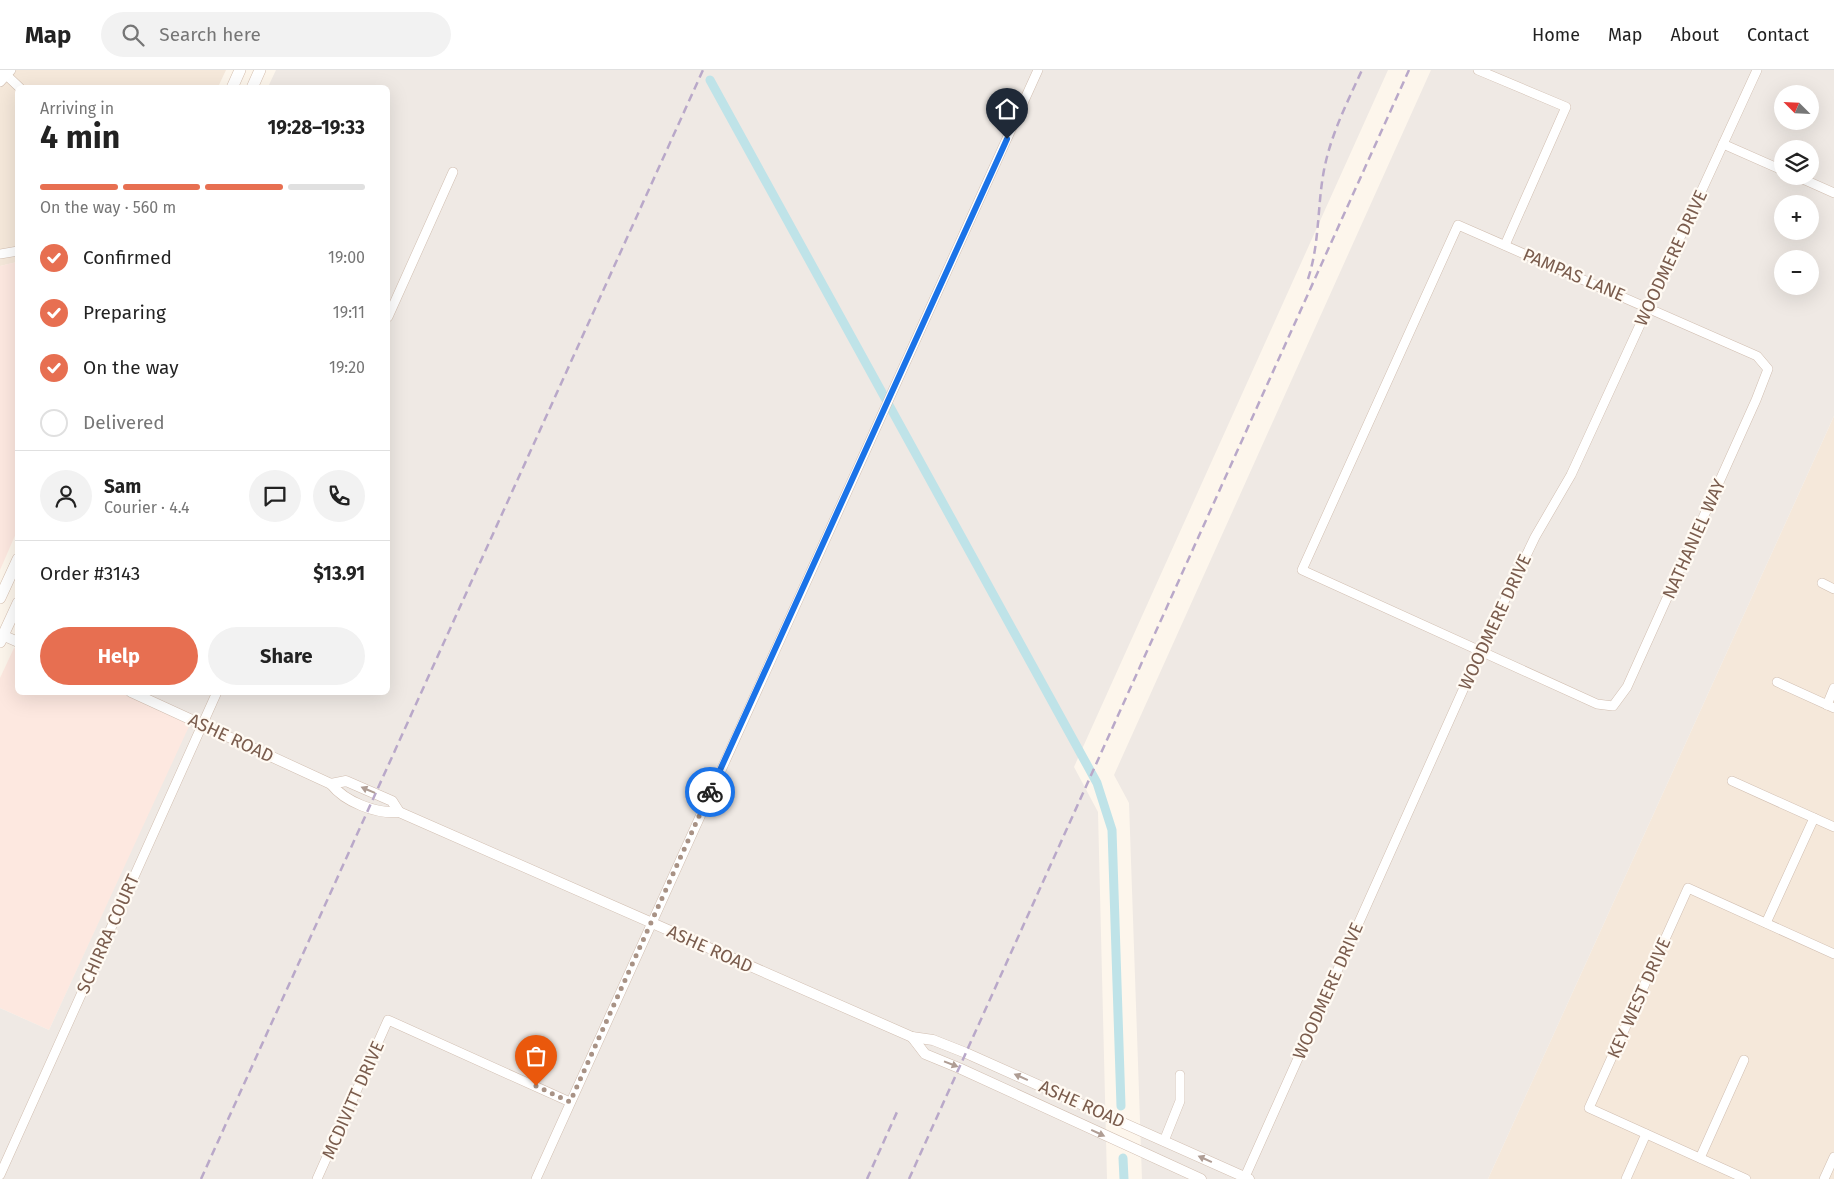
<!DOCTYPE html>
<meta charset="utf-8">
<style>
:root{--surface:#fff;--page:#f2f2f2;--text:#222;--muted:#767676;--line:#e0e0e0;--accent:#e76f51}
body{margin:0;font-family:"Fira Sans",sans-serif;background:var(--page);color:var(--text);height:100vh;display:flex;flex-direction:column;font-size:19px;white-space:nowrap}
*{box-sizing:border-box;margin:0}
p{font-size:16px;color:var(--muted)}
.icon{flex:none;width:28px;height:28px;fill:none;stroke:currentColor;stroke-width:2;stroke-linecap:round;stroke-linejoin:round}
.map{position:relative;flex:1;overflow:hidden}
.panel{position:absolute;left:15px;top:15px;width:375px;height:610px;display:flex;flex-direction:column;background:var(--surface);border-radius:8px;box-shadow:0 5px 20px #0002}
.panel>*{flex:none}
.needle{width:32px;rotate:294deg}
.controls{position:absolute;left:1774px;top:15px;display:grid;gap:10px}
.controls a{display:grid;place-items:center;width:45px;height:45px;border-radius:50%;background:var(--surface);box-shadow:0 5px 20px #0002;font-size:25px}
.pin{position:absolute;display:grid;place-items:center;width:42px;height:42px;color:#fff;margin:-51px -21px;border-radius:50% 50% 50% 0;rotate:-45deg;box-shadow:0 0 5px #0007}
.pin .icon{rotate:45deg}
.courier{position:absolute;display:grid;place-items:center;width:50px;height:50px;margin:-25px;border:4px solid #1a73e8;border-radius:50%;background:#fff;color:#222;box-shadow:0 1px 6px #0007}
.overview em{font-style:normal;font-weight:700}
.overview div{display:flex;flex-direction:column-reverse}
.overview{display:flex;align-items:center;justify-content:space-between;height:85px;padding:0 25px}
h1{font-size:32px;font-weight:700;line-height:38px}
.bar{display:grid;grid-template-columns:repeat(4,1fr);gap:8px 5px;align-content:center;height:60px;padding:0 25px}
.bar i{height:6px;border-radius:4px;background:var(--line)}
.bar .active{background:var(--accent)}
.bar p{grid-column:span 4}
.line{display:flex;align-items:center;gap:12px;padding:0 25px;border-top:1px solid var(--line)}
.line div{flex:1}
.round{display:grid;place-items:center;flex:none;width:52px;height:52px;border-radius:26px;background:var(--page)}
ol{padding:0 25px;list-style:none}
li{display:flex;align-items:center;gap:15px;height:55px}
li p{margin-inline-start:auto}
li .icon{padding:5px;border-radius:50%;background:var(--accent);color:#fff;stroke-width:4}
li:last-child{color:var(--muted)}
li i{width:28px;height:28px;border:2px solid var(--line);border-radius:50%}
.cta{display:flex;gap:10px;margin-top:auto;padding:10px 25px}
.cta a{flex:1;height:58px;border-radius:30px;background:var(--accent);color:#fff;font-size:20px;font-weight:700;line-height:58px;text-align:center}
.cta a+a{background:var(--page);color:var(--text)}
header{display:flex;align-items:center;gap:30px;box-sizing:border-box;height:70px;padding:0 25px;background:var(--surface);border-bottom:1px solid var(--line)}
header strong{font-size:24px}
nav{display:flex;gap:28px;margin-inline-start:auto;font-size:18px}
.search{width:350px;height:45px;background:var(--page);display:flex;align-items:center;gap:12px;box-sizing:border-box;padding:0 18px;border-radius:28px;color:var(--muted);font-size:19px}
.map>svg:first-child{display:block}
</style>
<header>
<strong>Map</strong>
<div class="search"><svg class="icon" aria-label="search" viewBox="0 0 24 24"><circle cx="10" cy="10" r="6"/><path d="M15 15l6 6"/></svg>Search here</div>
<nav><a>Home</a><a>Map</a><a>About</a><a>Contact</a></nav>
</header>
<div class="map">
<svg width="1834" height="1109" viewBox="0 0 1834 1109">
<rect width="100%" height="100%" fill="#fdf6ec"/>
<g fill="#f5e8da">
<path d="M0,0H226L218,17L18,18L17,192L0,196Z"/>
<path d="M1834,346V1109H1488Z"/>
</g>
<g fill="#fde8e0">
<path d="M17,192V461L0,500V196Z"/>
<path d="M14,578L17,579L18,622L121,623L192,652L49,960L0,938V608Z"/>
</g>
<g fill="#efe9e4" fill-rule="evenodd">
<path d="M276,0H1388L1074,697L1098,742L1107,1109H0V938L49,960L191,652L121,623L388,622V18L268,17Z"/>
<path d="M1431,0H1834V346L1488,1109H1142L1129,733L1114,705ZM1782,24H1810V51H1782ZM1782,79H1810V106H1782ZM1782,134H1810V161H1782ZM1782,189H1810V216H1782Z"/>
</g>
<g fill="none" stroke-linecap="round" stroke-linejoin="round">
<g stroke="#bfe3e8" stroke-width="9">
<path d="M710,10L1097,713L1112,760L1121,1036"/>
<path d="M1123,1088L1124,1109"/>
</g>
<g stroke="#d1beb0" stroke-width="10">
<g id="minor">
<path d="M1,0L20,18"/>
<path d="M1478,0L1566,37L1505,175"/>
<path d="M0,12L11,0"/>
<path d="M1723,74L1782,100"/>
<path d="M1796,106L1834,123"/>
<path d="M1458,155L1757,286L1768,299L1756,330L1627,617L1613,636L1597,634L1302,500Z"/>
<path d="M0,184L18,181"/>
<path d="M388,247L453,102"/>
<path d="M1822,513L1834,519"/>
<path d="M1777,612L1834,638"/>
<path d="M1827,635L1834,618"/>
<path d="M1732,711L1834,757"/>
<path d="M1766,853L1814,748"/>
<path d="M1164,1071L1180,1031V1005"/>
<path d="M1700,1088L1744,990"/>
<path d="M0,1105L217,622"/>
<path d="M317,1109L388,950L570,1032"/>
<path d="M536,1109L1038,0"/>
<path d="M1244,1109L1480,582L1535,467L1571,405L1757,0"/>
<path d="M1626,1109L1646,1064"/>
<path d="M1746,1109L1589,1038L1688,818L1834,884"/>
<path d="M1824,1109L1834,1087"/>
</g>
</g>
<g stroke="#d1beb0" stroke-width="11">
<g id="tertiary">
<path d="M0,564L18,572"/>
<path d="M131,622L331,714C345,732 376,744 399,742L912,967L933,970L966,983L1249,1109"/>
<path d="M331,714L346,711L392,731L399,742"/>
<path d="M912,967L925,984L959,998L1201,1109"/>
</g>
</g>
<g stroke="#d6c0b0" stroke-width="12">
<g id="secondary">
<path d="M232,18L240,0"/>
<path d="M252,18L260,0"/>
<path d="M0,528L18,489"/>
<path d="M0,572L18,533"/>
</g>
</g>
<use href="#minor" stroke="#fff" stroke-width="9"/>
<use href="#tertiary" stroke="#fff" stroke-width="10"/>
<use href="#secondary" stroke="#fff" stroke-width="11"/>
<g stroke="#b9a8c9" stroke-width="2.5" stroke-dasharray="8 5" stroke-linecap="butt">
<path d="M1308,209C1320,172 1317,137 1324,100C1331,64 1347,33 1362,0"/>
<path d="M201,1109L703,0"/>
<path d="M867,1109L897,1042"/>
<path d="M909,1109L1409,0"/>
</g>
</g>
<defs><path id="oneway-solid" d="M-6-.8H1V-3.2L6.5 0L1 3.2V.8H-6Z" transform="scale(1.25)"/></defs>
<g fill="#af9d94">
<use href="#oneway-solid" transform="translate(368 720) rotate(-157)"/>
<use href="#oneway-solid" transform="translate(951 994) rotate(21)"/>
<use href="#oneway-solid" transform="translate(1021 1007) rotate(-156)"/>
<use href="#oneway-solid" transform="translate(1098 1063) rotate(25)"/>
<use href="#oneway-solid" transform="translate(1205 1089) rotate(-156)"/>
</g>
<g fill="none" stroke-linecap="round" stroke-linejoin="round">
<path stroke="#a89285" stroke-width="5" stroke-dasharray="0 9" d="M536,1016L570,1032L710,722"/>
<path stroke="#1a73e8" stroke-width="6" d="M710,722L1007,69"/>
</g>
<g text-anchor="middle" stroke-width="4.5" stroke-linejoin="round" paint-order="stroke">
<g font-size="18" fill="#7a5c4d" stroke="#fffaf3">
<text transform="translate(1671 188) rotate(-65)" y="6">WOODMERE DRIVE</text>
<text transform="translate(1574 205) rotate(23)" y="6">PAMPAS LANE</text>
<text transform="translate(1694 469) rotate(-66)" y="6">NATHANIEL WAY</text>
<text transform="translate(1495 552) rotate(-65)" y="6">WOODMERE DRIVE</text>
<text transform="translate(231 668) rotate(25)" y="6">ASHE ROAD</text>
<text transform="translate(108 864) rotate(-66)" y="6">SCHIRRA COURT</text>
<text transform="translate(710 879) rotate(24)" y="6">ASHE ROAD</text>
<text transform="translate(1328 921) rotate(-66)" y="6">WOODMERE DRIVE</text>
<text transform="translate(1639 928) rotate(-66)" y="6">KEY WEST DRIVE</text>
<text transform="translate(353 1030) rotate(-66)" y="6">MCDIVITT DRIVE</text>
<text transform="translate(1082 1034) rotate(24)" y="6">ASHE ROAD</text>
</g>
</g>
</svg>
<div class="controls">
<a><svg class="needle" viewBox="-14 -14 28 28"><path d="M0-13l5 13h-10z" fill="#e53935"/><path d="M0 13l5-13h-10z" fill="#767676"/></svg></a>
<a><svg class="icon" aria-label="layers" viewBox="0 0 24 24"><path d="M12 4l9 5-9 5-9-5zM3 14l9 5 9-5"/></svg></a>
<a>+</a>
<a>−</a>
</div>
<div class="pin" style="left:536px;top:1016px;background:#ea580c"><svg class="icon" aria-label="bag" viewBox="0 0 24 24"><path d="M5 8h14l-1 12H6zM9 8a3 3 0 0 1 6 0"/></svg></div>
<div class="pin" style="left:1007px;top:69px;background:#1f2937"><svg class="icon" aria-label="home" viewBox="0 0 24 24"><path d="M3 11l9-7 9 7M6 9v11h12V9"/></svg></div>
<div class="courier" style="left:710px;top:722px"><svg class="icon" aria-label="bike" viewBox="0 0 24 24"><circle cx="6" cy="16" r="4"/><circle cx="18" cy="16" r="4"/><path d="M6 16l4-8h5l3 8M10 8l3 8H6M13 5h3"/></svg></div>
<section class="panel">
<div class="overview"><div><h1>4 min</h1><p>Arriving in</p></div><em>19:28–19:33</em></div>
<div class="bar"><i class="active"></i><i class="active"></i><i class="active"></i><i></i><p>On the way · 560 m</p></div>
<ol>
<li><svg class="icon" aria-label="check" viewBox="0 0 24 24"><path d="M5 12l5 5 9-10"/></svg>Confirmed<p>19:00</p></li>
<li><svg class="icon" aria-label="check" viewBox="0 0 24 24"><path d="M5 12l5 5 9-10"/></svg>Preparing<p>19:11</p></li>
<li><svg class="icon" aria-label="check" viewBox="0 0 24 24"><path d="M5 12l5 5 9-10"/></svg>On the way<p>19:20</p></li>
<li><i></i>Delivered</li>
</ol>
<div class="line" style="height:90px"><a class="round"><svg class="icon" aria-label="person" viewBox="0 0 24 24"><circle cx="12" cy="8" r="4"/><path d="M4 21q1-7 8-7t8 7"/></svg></a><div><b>Sam</b><p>Courier · 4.4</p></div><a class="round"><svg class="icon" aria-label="chat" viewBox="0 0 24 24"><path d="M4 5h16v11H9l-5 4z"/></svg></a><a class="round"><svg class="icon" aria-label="phone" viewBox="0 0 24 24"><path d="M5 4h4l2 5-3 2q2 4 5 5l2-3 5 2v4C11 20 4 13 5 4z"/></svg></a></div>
<div class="line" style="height:65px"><div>Order #3143</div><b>$13.91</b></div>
<div class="cta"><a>Help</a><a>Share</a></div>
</section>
</div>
